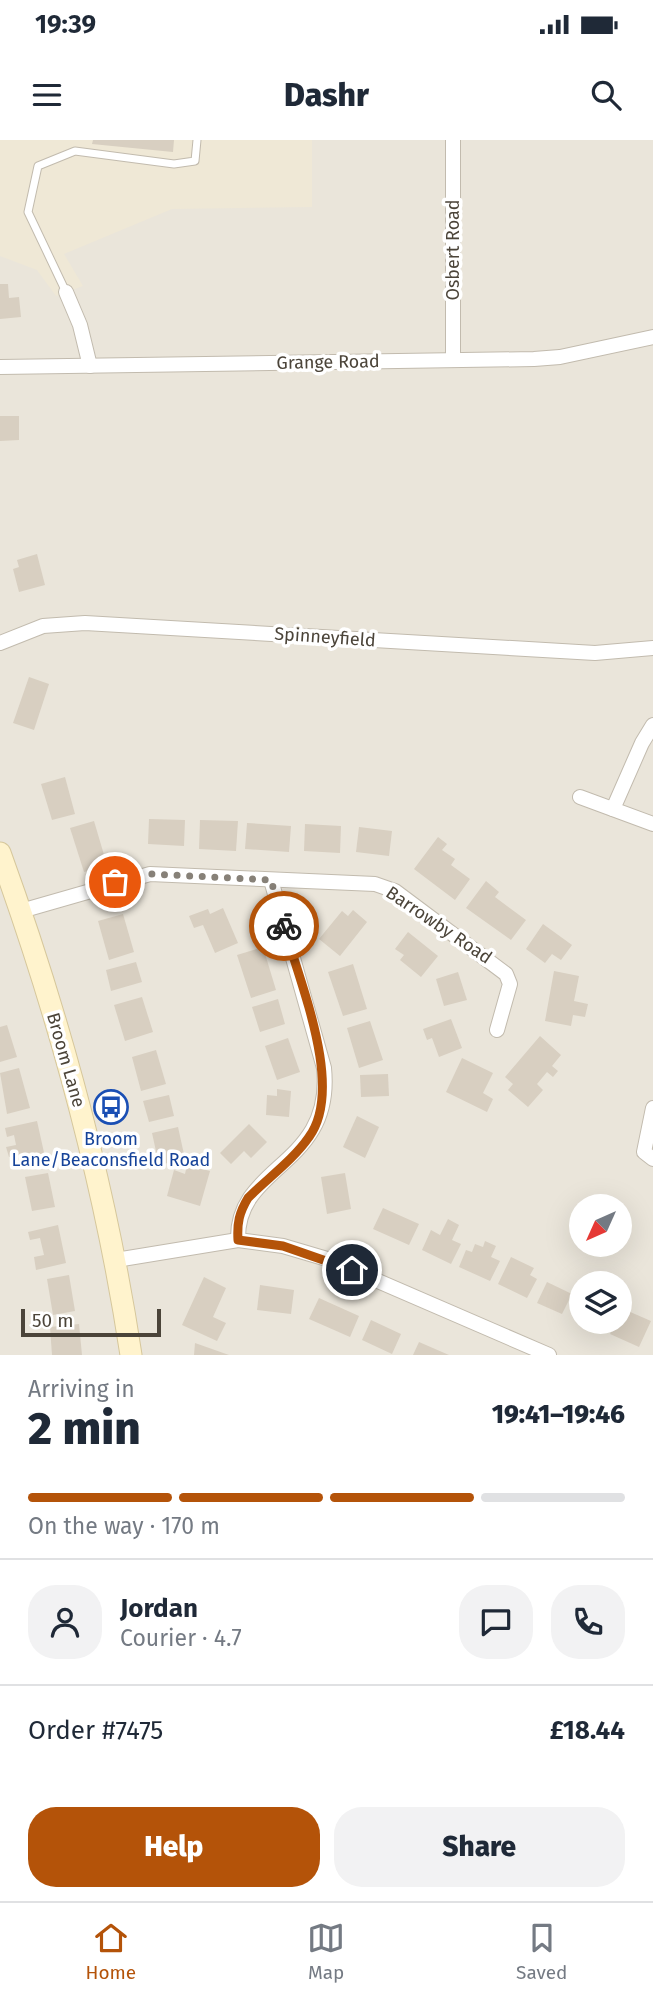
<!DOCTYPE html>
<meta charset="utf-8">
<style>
:root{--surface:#fff;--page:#f2f2f3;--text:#1f2937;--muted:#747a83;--line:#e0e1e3;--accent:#b45309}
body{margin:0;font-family:"Fira Sans",sans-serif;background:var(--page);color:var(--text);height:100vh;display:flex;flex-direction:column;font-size:26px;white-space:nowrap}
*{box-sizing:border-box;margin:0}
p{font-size:23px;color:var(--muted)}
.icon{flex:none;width:38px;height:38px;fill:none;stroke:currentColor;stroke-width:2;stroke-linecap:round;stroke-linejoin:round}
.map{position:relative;height:1215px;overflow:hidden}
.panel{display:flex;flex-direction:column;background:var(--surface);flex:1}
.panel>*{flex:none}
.needle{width:46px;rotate:225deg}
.controls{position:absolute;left:569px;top:1054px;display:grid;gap:14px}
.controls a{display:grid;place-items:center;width:63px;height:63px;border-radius:50%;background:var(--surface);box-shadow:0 7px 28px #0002;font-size:35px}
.scale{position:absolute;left:21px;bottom:18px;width:140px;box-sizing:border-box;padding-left:7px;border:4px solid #4b4439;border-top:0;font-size:19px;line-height:24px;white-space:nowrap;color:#4b4439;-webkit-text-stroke:5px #fff;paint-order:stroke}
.pin{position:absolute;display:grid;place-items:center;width:60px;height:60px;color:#fff;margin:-30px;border:4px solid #fff;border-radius:50%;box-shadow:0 2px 7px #0007}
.courier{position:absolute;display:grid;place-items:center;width:70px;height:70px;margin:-35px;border:5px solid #b45309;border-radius:50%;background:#fff;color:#222;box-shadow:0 2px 9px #0007}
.summary em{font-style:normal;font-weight:800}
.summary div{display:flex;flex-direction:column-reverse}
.summary{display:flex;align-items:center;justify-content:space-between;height:119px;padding:0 28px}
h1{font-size:46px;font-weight:800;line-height:52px}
.bar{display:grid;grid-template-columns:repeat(4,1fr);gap:10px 7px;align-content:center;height:84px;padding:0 28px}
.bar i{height:9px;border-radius:5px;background:var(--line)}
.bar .on{background:var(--accent)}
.bar p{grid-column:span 4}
.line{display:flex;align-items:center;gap:18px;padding:0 28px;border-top:2px solid var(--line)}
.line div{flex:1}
.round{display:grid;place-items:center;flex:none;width:74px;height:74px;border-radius:28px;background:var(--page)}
.button{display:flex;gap:14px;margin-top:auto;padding:14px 28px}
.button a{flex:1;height:80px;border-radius:28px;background:var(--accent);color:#fff;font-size:28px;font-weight:800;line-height:80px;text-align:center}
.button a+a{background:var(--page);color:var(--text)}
.status{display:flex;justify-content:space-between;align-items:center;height:49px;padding:0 35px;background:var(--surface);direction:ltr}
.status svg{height:19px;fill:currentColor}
header{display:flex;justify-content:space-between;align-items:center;height:91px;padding:0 28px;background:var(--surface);font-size:32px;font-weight:800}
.menu{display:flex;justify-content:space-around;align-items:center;height:98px;border-top:2px solid var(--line);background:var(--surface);font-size:19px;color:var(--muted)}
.menu a{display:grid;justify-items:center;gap:4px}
.menu .on{color:var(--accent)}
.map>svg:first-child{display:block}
</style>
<div class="status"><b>19:39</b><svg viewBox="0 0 49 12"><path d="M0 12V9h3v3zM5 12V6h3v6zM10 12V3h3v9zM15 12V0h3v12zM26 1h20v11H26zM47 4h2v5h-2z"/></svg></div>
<header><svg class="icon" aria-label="menu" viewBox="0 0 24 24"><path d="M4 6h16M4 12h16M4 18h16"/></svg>Dashr<svg class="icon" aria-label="search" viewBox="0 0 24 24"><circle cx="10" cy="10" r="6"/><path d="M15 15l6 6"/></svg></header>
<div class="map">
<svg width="653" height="1215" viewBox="0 0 653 1215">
<rect width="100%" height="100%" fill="#f6f3ec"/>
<path fill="#eae5da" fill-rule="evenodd" d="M0,0H653V1215H0ZM581,1066H620V1104H581ZM581,1143H620V1181H581Z"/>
<path fill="#efe8d6" d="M0,0H312V67L172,69L64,114L83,146L56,156L37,130L0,116Z"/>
<g fill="#d8cfc1">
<path d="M93,0H174L173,12L92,4Z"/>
<path d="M0,144H8L9,158L19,157L21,177L0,179Z"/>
<path d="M0,276H19V300L0,301Z"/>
<path d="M37,414L45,445L19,452L13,429L19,427L17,420Z"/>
<path d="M29,537L49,544L34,590L13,583Z"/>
<path d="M65,637L75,674L52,680L41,644Z"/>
<path d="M149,679L185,680L184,706L148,704Z"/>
<path d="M200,680L238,681L236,711L199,709Z"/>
<path d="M94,681L107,725L84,732L70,688Z"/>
<path d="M247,683L291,686L289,712L245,709Z"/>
<path d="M305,684L341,686L340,713L304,711Z"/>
<path d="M359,687L392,691L389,716L356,712Z"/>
<path d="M438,697L447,704L442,710L455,719L451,725L470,739L455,760L414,729Z"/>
<path d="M486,741L499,752L495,757L526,780L511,800L466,768Z"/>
<path d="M223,768L238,803L215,813L203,785L194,788L189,776L208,769L210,774Z"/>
<path d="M353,770L367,782L340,816L319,799L342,771L348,776Z"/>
<path d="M123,774L134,812L109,820L98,781Z"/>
<path d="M543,784L572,805L561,820L552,814L545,823L526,809Z"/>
<path d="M408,792L438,816L421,837L400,820L404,815L395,809Z"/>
<path d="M263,807L276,850L251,858L237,815Z"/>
<path d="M136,822L142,842L111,851L106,830Z"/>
<path d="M353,824L367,869L343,876L328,832Z"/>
<path d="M554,831L579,836L574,861L588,864L585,877L573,875L571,886L545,881Z"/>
<path d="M458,832L467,860L444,866L436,839Z"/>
<path d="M142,857L153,892L125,901L114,865Z"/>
<path d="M278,859L285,884L260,892L252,867Z"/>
<path d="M451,879L462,908L439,917L432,898L427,900L423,889Z"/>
<path d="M370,881L383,920L359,928L347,888Z"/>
<path d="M7,885L17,917L0,922V887Z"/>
<path d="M540,896L561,915L552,926L558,931L553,937L547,932L537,944L543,950L528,967L508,950L513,944L505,937Z"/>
<path d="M288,898L300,932L277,940L265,906Z"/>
<path d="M156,910L166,944L141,951L132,917Z"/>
<path d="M462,918L493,933L483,953L493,959L487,972L446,952Z"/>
<path d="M19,928L30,968L7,974L0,933Z"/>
<path d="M388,934L389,956L361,957L360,935Z"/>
<path d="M277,949L291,951L289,977L266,975L267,955L277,956Z"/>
<path d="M169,955L174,976L149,982L143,961Z"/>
<path d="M357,976L379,987L365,1018L343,1007Z"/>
<path d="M37,981L45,1017L21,1022L20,1015L9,1017L6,1007L16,1005L14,995L7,997L5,988Z"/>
<path d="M249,984L267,1002L251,1018L244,1011L231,1024L220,1013Z"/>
<path d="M178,987L185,1019L159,1025L152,993Z"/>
<path d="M187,1025L210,1031L200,1066L167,1056L174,1030L185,1034Z"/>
<path d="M48,1033L55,1067L32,1071L25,1037Z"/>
<path d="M345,1033L351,1069L327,1074L321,1037Z"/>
<path d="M383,1068L419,1084L409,1105L373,1089Z"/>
<path d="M448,1079L459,1085L452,1100L461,1104L451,1124L422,1110L431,1090L440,1095Z"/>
<path d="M58,1085L66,1123L36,1130L34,1117L44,1115L40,1098L30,1100L28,1092Z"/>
<path d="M485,1101L496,1106L491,1117L500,1121L490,1141L459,1127L466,1110L472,1112L475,1104L483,1107Z"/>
<path d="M511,1117L534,1128L530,1135L537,1139L527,1158L498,1144Z"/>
<path d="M69,1135L75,1171L53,1175L47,1139Z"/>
<path d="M204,1137L226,1148L213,1177L226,1183L217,1201L182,1185Z"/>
<path d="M547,1142L572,1154L562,1174L537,1163Z"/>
<path d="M260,1145L294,1150L291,1174L257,1170Z"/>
<path d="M581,1150V1178L571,1174Z"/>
<path d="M319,1158L359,1176L350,1197L309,1179Z"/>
<path d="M628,1171L651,1181L639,1207L610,1194L616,1181H620V1174L626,1177Z"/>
<path d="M371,1180L401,1194L392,1214L362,1200Z"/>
<path d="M79,1184L82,1215H52L50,1187Z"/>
<path d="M419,1202L449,1215H413Z"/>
<path d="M195,1203L229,1215H194Z"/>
</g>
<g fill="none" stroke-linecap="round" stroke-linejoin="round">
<g stroke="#c2bbae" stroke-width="9">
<path id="lane" d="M66,152L28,72L38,26L75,11L174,24L195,21L197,0"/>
</g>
<g stroke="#c2bbae" stroke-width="16">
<g id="street">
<path d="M66,152L80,185L90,226"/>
<path d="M453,219V0"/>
<path d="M0,227L534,219L560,217L653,197"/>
<path d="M0,503L43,486L85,483L595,513L653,508"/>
<path d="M580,657L653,684"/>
<path d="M613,669L642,603L653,585"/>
<path d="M21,771L150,734L375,744L395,751L506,834L510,844L497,890"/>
<path d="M653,968L644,1012L653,1019"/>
<path d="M238,1100C236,1024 334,1027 324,928L271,740"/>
<path d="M116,1120L238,1100L283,1106L327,1119L549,1215"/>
</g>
</g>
<g stroke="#d6c79b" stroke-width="23">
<path id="secondary" d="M0,713C59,876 105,1044 131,1215"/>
</g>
<use href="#lane" stroke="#fff" stroke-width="7"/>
<use href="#street" stroke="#fff" stroke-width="14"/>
<use href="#secondary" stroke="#fff3cd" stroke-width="21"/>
</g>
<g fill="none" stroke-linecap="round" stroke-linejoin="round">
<path stroke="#878178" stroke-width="7" stroke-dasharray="0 12.6" d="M115,742L150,734L271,740L284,786"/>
<path stroke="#b45309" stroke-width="9" d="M284,786C299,841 345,948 309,997C293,1020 268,1038 248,1058C239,1073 237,1083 238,1100L283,1106L352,1130"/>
</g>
<defs>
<g id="bus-ring" transform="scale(1.75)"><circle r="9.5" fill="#fff" stroke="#1a4fb4" stroke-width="1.5"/><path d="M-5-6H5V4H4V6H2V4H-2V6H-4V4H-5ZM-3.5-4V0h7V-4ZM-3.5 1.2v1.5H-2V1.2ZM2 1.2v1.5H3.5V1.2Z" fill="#1a4fb4"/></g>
</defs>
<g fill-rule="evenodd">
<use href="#bus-ring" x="111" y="967"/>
</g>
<g text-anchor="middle" stroke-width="7" stroke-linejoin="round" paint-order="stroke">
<g font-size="18" fill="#4b4439" stroke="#fff">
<text transform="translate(453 110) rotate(-90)" y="6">Osbert Road</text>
<text transform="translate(328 222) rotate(-1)" y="6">Grange Road</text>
<text transform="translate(325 497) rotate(4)" y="6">Spinneyfield</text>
<text transform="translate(439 785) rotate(34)" y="6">Barrowby Road</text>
<text transform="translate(66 920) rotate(74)" y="6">Broom Lane</text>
</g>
<g font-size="18" fill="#164399" stroke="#fff">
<text x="111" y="1005">Broom<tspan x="111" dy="21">Lane/Beaconsfield Road</tspan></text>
</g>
</g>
</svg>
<div class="controls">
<a><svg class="needle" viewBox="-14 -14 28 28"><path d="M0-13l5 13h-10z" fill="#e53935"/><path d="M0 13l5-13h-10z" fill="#747a83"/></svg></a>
<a><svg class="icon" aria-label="layers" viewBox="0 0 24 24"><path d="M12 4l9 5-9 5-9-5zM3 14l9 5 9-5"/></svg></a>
</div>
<div class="scale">50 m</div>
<div class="pin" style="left:115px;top:742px;background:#ea580c"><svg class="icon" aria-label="bag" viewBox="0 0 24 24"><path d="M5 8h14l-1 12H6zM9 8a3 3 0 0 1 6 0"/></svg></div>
<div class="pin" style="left:352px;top:1130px;background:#1f2937"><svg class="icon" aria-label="home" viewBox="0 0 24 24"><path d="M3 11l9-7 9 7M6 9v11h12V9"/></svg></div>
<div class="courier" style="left:284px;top:786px"><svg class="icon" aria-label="bike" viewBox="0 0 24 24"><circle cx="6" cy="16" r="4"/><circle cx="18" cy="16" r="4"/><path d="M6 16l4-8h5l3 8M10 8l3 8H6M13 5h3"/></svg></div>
</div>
<section class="panel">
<div class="summary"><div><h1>2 min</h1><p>Arriving in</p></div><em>19:41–19:46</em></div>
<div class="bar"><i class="on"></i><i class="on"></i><i class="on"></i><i></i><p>On the way · 170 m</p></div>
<div class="line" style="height:126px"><a class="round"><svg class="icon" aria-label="person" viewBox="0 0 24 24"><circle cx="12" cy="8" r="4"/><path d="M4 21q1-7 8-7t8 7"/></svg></a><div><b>Jordan</b><p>Courier · 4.7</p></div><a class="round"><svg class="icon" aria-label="chat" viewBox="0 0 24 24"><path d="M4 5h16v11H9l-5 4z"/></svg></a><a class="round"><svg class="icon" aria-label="phone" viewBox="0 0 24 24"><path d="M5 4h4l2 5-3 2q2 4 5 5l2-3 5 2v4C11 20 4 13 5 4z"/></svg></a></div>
<div class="line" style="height:91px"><div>Order #7475</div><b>£18.44</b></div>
<div class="button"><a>Help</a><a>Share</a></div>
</section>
<nav class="menu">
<a class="on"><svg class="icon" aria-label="home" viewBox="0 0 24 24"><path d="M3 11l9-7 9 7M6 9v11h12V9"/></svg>Home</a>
<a><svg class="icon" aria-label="map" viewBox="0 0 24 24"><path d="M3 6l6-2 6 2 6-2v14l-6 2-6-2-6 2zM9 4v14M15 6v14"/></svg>Map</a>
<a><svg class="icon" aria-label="saved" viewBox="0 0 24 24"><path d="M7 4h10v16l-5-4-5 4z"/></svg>Saved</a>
</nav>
